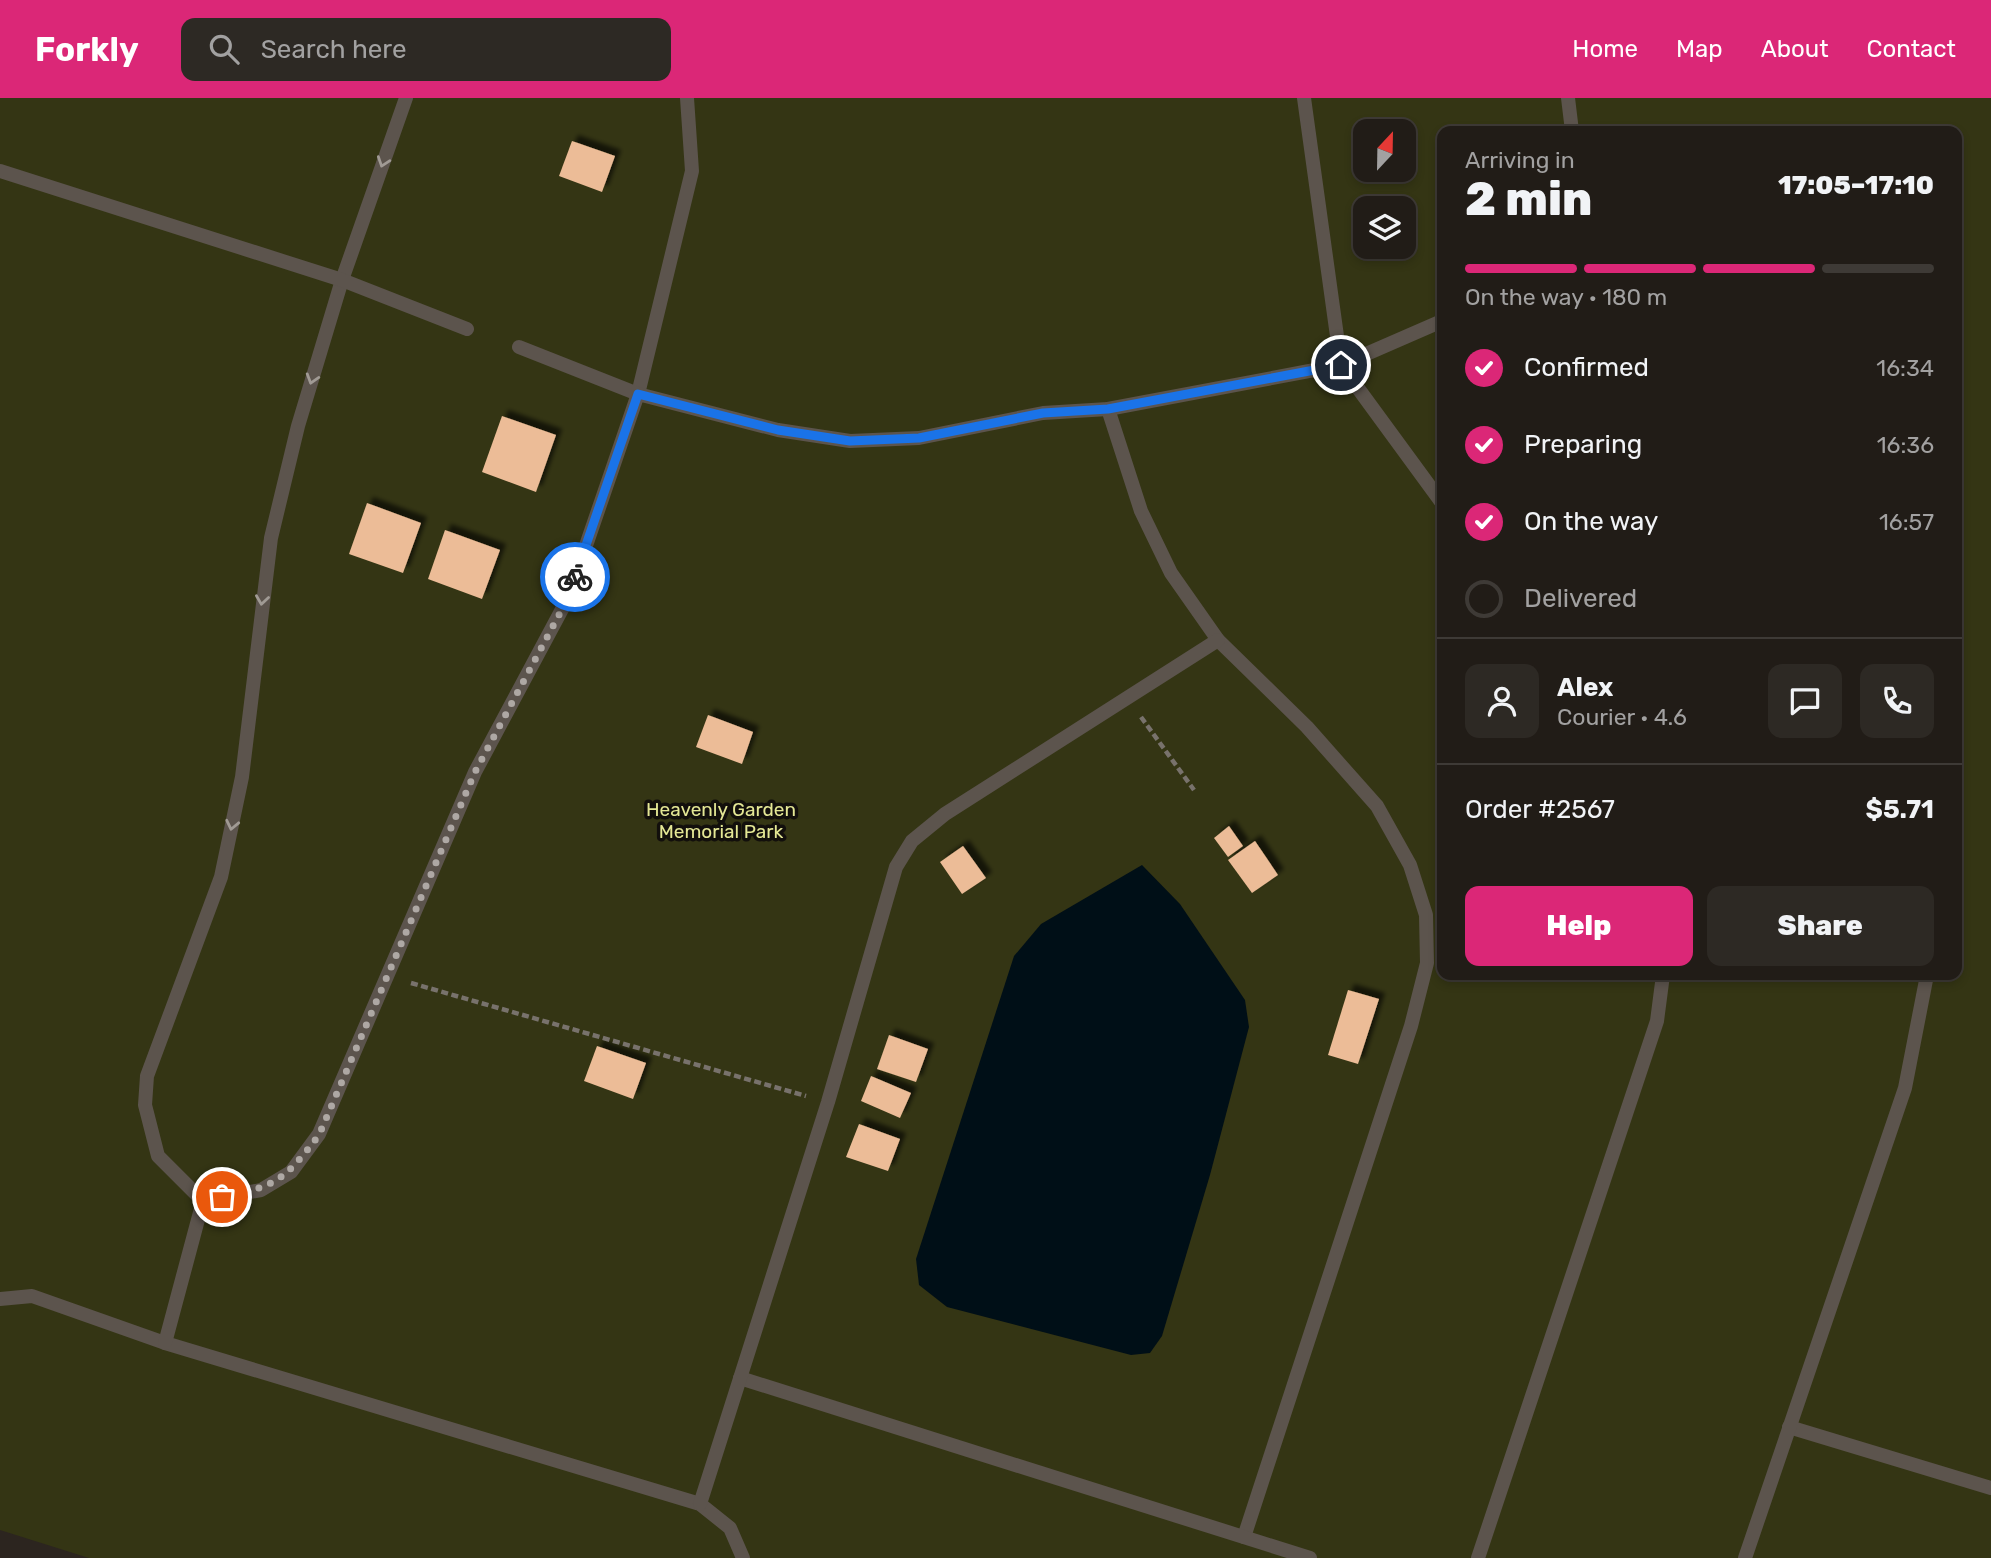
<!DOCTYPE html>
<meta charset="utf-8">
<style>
:root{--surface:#211c17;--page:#2d2924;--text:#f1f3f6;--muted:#a2a1a1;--line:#3e3a36;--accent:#db2777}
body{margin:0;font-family:Rubik,sans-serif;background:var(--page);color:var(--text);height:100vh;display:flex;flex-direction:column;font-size:26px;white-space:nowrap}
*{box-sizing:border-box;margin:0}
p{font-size:23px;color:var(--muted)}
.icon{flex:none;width:38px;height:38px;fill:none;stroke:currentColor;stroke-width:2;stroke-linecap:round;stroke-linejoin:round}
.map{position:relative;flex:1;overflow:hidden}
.drawer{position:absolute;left:1437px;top:28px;width:525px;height:854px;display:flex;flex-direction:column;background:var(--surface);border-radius:14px;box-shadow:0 4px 10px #0003,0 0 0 2px var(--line)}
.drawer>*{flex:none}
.needle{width:46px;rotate:22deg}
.controls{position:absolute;left:1353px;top:21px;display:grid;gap:14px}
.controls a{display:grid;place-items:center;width:63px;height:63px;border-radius:14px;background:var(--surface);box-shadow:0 4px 10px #0003,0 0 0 2px var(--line);font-size:35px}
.pin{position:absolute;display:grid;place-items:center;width:60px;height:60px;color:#fff;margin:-30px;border:4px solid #fff;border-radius:50%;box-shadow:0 2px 7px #0007}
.courier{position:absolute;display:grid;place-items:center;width:70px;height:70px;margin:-35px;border:5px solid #1a73e8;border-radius:50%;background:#fff;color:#222;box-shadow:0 2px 9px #0007}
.summary em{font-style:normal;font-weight:800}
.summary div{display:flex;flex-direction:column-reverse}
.summary{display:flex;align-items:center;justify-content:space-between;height:119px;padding:0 28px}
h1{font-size:46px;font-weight:800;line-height:52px}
.bar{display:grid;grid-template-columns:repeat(4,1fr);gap:10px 7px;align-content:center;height:84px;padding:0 28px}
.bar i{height:9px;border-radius:5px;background:var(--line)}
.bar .current{background:var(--accent)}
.bar p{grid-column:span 4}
.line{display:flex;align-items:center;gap:18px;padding:0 28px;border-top:2px solid var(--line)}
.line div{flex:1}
.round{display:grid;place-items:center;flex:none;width:74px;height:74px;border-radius:14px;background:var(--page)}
ol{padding:0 28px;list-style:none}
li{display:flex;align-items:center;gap:21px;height:77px}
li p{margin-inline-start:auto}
li .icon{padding:7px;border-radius:50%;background:var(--accent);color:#fff;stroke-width:4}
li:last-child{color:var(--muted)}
li i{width:38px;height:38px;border:4px solid var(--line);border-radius:50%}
.button{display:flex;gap:14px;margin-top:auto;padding:14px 28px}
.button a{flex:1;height:80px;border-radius:14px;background:var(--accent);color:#fff;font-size:28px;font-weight:800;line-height:80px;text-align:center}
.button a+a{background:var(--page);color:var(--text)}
header{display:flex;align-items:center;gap:42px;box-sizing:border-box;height:98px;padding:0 35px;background:var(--accent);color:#fff}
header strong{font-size:33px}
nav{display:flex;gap:38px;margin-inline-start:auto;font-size:24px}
.search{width:490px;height:63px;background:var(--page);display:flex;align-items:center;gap:18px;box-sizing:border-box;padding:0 24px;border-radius:14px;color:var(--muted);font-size:26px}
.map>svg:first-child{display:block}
</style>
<header>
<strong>Forkly</strong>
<div class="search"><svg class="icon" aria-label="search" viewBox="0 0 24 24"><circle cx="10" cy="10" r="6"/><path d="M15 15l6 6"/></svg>Search here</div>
<nav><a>Home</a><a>Map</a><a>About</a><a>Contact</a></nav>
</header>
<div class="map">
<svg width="1991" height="1460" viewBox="0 0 1991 1460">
<defs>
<filter id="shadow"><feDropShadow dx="6" dy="-6" stdDeviation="2" flood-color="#0009"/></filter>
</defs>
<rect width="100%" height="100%" fill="#2c251f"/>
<path fill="#343514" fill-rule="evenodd" d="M0,0H1991V1460H89L0,1432ZM1365,33H1404V72H1365ZM1442,33H1956V877H1442ZM1365,110H1404V149H1365Z"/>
<path fill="#000f17" d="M1142,767L1180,806L1245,902L1249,929L1210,1077L1162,1238L1150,1255L1131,1257L947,1209L919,1187L916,1161L1014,858L1041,826Z"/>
<g fill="#ecbc97" filter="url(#shadow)">
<path d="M572,43L615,58L602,94L559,78Z"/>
<path d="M502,318L556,337L536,394L482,374Z"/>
<path d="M367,405L421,425L403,475L349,456Z"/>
<path d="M445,432L500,452L482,501L428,481Z"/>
<path d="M708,617L753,634L742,666L696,649Z"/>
<path d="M1229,728L1243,748L1228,759L1214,740Z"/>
<path d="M1255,743L1278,777L1252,795L1228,762Z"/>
<path d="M963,748L986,780L962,796L940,764Z"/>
<path d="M1348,892L1379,901L1358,966L1328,957Z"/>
<path d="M889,937L928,951L916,984L877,971Z"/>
<path d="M597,948L646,965L633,1001L584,983Z"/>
<path d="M871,978L911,995L900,1020L861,1003Z"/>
<path d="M859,1026L900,1041L888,1073L846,1059Z"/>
</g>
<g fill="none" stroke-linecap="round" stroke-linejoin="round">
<g stroke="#78726c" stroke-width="4.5" stroke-dasharray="7 3.5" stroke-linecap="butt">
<path d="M1141,619L1194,692"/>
<path d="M411,885L806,998"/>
</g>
<g stroke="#5c544d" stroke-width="14">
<path d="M406,0L342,182L298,328L271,440L242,679L221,779L147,978L145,1007L158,1058L203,1103L261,1092L291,1074L319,1036L475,674L568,500L638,296L692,73L687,0"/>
<path d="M1304,0L1341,267L1442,405"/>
<path d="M1568,0L1572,33"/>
<path d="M0,73L342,182L467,231"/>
<path d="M519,249L638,296L778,332L850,343L919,340L1043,315L1108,311L1341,267L1442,223"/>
<path d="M1108,311L1141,413L1171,475L1218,542L1307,629L1377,708L1410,767L1426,817L1427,865L1411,928L1244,1439"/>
<path d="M0,1201L32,1198L165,1245L700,1406L730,1430L743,1460"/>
<path d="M165,1245L203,1103"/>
<path d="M740,1280L1310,1460"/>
<path d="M1789,1329L1991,1390"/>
<path d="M700,1406L828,1004L896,769L912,743L945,716L1218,542"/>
<path d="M1478,1460L1657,923L1663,877"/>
<path d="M1745,1460L1905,990L1927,877"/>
</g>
</g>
<defs><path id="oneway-chevron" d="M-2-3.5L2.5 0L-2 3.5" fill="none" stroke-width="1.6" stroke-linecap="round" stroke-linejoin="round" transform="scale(1.75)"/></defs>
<g stroke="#a09a94">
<use href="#oneway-chevron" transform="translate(383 64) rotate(109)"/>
<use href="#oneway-chevron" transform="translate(312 281) rotate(107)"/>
<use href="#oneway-chevron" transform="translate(262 502) rotate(98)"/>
<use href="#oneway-chevron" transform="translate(232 727) rotate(102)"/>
</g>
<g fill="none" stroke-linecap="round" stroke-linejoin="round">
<path stroke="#aea8a4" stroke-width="7" stroke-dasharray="0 12.6" d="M222,1099C277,1089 286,1080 319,1037L475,674L568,500L575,479"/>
<path stroke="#1a73e8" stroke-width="9" d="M575,479L638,296L778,332L850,343L919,340L1043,315L1108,311L1341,267"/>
</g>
<g text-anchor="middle" stroke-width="7" stroke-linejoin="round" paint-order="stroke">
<g font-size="19" fill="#e4e795" stroke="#120f0c">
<text x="721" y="718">Heavenly Garden<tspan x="721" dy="22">Memorial Park</tspan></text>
</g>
</g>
</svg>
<div class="controls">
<a><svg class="needle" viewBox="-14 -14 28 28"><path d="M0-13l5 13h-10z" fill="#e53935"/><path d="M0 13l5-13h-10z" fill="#a2a1a1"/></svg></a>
<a><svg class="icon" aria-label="layers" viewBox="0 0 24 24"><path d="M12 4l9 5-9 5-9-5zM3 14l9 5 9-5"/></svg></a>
</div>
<div class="pin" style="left:222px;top:1099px;background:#ea580c"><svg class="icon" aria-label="bag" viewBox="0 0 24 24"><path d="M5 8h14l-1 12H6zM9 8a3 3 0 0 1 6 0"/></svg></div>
<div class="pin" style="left:1341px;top:267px;background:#1f2937"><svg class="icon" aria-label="home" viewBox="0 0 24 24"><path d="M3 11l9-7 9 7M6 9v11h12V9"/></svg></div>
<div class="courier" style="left:575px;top:479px"><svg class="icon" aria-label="bike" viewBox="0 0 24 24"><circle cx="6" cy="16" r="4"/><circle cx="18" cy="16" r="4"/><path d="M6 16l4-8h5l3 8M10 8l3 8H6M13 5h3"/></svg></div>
<section class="drawer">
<div class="summary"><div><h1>2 min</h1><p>Arriving in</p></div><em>17:05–17:10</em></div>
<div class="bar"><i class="current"></i><i class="current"></i><i class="current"></i><i></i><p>On the way · 180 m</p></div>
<ol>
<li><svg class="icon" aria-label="check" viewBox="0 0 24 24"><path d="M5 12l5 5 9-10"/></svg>Confirmed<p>16:34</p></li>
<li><svg class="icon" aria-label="check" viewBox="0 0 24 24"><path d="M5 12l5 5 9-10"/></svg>Preparing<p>16:36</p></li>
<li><svg class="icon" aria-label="check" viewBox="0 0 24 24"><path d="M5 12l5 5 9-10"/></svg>On the way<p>16:57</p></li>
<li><i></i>Delivered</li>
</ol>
<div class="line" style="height:126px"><a class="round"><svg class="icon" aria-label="person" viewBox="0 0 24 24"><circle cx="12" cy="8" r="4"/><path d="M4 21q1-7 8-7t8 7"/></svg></a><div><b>Alex</b><p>Courier · 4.6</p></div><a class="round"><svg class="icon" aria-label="chat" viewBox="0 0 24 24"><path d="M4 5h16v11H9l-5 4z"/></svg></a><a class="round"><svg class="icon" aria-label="phone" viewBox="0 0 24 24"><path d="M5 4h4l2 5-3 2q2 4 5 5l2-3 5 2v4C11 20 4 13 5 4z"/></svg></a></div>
<div class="line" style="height:91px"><div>Order #2567</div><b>$5.71</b></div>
<div class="button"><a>Help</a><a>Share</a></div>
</section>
</div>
